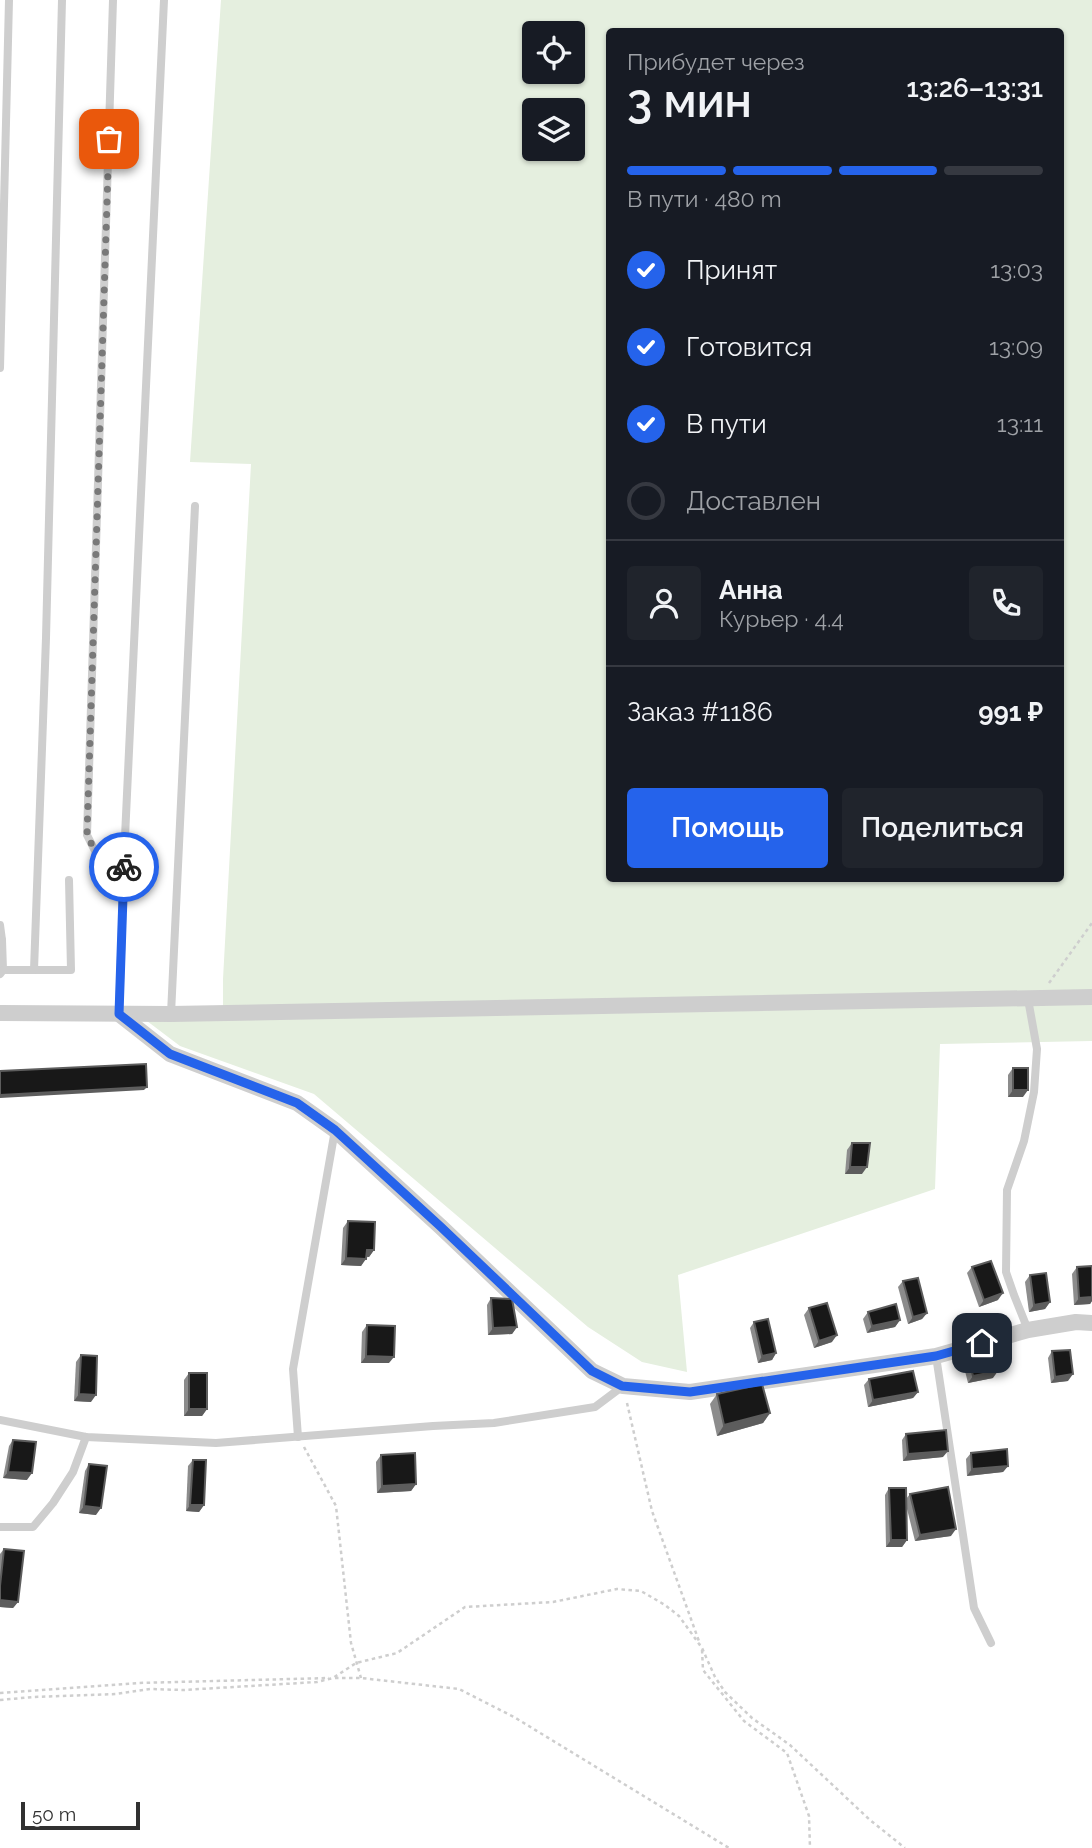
<!DOCTYPE html>
<html lang="ru">
<meta charset="utf-8">
<style>
:root{--surface:#171b24;--page:#20242c;--text:#f1f3f6;--muted:#9ea1a6;--line:#363941;--accent:#2563eb}
body{margin:0;font-family:Raleway,sans-serif;background:var(--page);color:var(--text);height:100vh;display:flex;flex-direction:column;font-size:26px;white-space:nowrap}
*{box-sizing:border-box;margin:0}
p{font-size:23px;color:var(--muted)}
.icon{flex:none;width:38px;height:38px;fill:none;stroke:currentColor;stroke-width:2;stroke-linecap:round;stroke-linejoin:round}
.map{position:relative;flex:1;overflow:hidden}
.panel{position:absolute;left:606px;top:28px;width:458px;height:854px;display:flex;flex-direction:column;background:var(--surface);border-radius:7px;box-shadow:0 2px 5px #0004}
.panel>*{flex:none}
.fabs{position:absolute;left:522px;top:21px;display:grid;gap:14px}
.fabs a{display:grid;place-items:center;width:63px;height:63px;border-radius:7px;background:var(--surface);box-shadow:0 2px 5px #0004;font-size:35px}
.scale{position:absolute;left:21px;bottom:18px;width:119px;box-sizing:border-box;padding-left:7px;border:4px solid #313131;border-top:0;font-size:19px;line-height:24px;white-space:nowrap;color:#313131;-webkit-text-stroke:5px #fff;paint-order:stroke}
.pin{position:absolute;display:grid;place-items:center;width:60px;height:60px;color:#fff;margin:-30px;border-radius:14px;box-shadow:0 4px 10px #0006}
.courier{position:absolute;display:grid;place-items:center;width:70px;height:70px;margin:-35px;border:5px solid #2563eb;border-radius:50%;background:#fff;color:#222;box-shadow:0 2px 9px #0007}
.summary em{font-style:normal;font-weight:600}
.summary div{display:flex;flex-direction:column-reverse}
.summary{display:flex;align-items:center;justify-content:space-between;height:119px;padding:0 21px}
h1{font-size:46px;font-weight:600;line-height:52px}
.bar{display:grid;grid-template-columns:repeat(4,1fr);gap:10px 7px;align-content:center;height:84px;padding:0 21px}
.bar i{height:9px;border-radius:5px;background:var(--line)}
.bar .selected{background:var(--accent)}
.bar p{grid-column:span 4}
.line{display:flex;align-items:center;gap:18px;padding:0 21px;border-top:2px solid var(--line)}
.line div{flex:1}
.round{display:grid;place-items:center;flex:none;width:74px;height:74px;border-radius:7px;background:var(--page)}
ol{padding:0 21px;list-style:none}
li{display:flex;align-items:center;gap:21px;height:77px}
li p{margin-inline-start:auto}
li .icon{padding:7px;border-radius:50%;background:var(--accent);color:#fff;stroke-width:4}
li:last-child{color:var(--muted)}
li i{width:38px;height:38px;border:4px solid var(--line);border-radius:50%}
.primary-button{display:flex;gap:14px;margin-top:auto;padding:14px 21px}
.primary-button a{flex:1;height:80px;border-radius:7px;background:var(--accent);color:#fff;font-size:28px;font-weight:600;line-height:80px;text-align:center}
.primary-button a+a{background:var(--page);color:var(--text)}
.map>svg:first-child{display:block}
</style>
<div class="map">
<svg width="1092" height="1848" viewBox="0 0 1092 1848">
<rect width="100%" height="100%" fill="#fff"/>
<path fill="#e5efdf" fill-rule="evenodd" d="M221,0H1092V1041L940,1044L935,1189L678,1275L687,1372L642,1362L588,1327L314,1094L180,1046L147,1021H223V979L251,464L190,462ZM609,32H1060V878H609ZM534,33H572V72H534ZM534,110H572V149H534Z"/>
<g fill="none" stroke-linecap="round" stroke-linejoin="round">
<g stroke="#cecece" stroke-width="2.5" stroke-dasharray="3.5 3.5" stroke-linecap="butt">
<path d="M1049,983L1092,923"/>
<path d="M627,1403L652,1511L700,1644"/>
<path d="M304,1447L336,1506L351,1643L361,1678"/>
<path d="M702,1650L703,1670L744,1721L787,1753L809,1816L810,1848"/>
<path d="M335,1678H361L459,1689L514,1717L729,1848"/>
<path d="M0,1693L138,1683L329,1678"/>
<path d="M0,1700L33,1697L116,1694L150,1689L183,1690L317,1682L333,1678L356,1663L397,1653L465,1607L553,1602L617,1589L641,1591L665,1605L679,1616L702,1648L715,1677L725,1692L752,1718L790,1745L870,1820L905,1848"/>
</g>
<g stroke="#cecece" stroke-width="8">
<path d="M113,0L87,835L96,853L124,866"/>
<path d="M0,368L9,0"/>
<path d="M0,925L2,940H0"/>
<path d="M2,940L3,970"/>
<path d="M34,970H71L69,880"/>
<path d="M0,974L3,970H34L46,638L62,0"/>
<path d="M119,1014L125,837L164,0"/>
<path d="M171,1014L195,506"/>
<path d="M1028,1330L1014,1295L1006,1272L1007,1190L1024,1141L1034,1092L1037,1049L1028,999"/>
<path d="M936,1356L974,1608L991,1643"/>
<path d="M0,1420L86,1437L216,1443L433,1426L494,1423L595,1407L623,1386"/>
<path d="M298,1437L293,1369L335,1130"/>
<path d="M0,1527H33L53,1503L73,1472L86,1437"/>
</g>
<g stroke="#cecece" stroke-width="16">
<path d="M0,1013L171,1014L1092,997"/>
<path d="M119,1014L170,1054L297,1103L335,1130L441,1227L592,1371L623,1386L690,1392L936,1356L1028,1330L1076,1322L1092,1323"/>
</g>
</g>
<g fill="#8c8c8c">
<path d="M1013,1068L1023,1097H1008V1075Z"/>
<path d="M852,1143L862,1174H845L847,1150Z"/>
<path d="M348,1221L374,1250L369,1257H366L361,1266L341,1265L343,1228Z"/>
<path d="M1092,1266V1301L1090,1304L1074,1305L1072,1274L1077,1267Z"/>
<path d="M972,1267L998,1300L979,1307L967,1273Z"/>
<path d="M1030,1275L1050,1302L1045,1309L1029,1312L1025,1282Z"/>
<path d="M903,1281L927,1313L922,1319L908,1324L898,1287Z"/>
<path d="M491,1298L517,1327L512,1334L488,1335L487,1305Z"/>
<path d="M809,1308L832,1342L814,1348L804,1315Z"/>
<path d="M868,1312L900,1320L895,1327L867,1333L863,1319Z"/>
<path d="M754,1322L776,1353L772,1360L758,1363L750,1328Z"/>
<path d="M367,1325L389,1363H361L362,1332Z"/>
<path d="M1052,1351L1068,1381L1051,1383L1048,1358Z"/>
<path d="M81,1355L91,1402L74,1401L76,1362Z"/>
<path d="M969,1360L993,1378L968,1383L964,1367Z"/>
<path d="M189,1373L207,1409L202,1416H184V1380Z"/>
<path d="M869,1379L918,1392L913,1398L868,1407L864,1385Z"/>
<path d="M717,1394L770,1413L763,1423L717,1436L710,1404Z"/>
<path d="M906,1434L943,1457L903,1461L902,1440Z"/>
<path d="M13,1440L27,1480L3,1478L9,1446Z"/>
<path d="M971,1453L1008,1466L1003,1472L967,1476L966,1459Z"/>
<path d="M381,1455L416,1484L411,1491L377,1493L376,1462Z"/>
<path d="M193,1460L204,1505L199,1512L186,1511L188,1466Z"/>
<path d="M89,1464L96,1515L79,1513L85,1471Z"/>
<path d="M889,1488L906,1499L910,1494L951,1536L915,1541L906,1505L907,1540L902,1547H886L885,1495Z"/>
<path d="M4,1549L18,1602L13,1608L0,1607V1554Z"/>
</g>
<g fill="#5d5d5d">
<path d="M147,1087L144,1090L0,1098V1095Z"/>
<path d="M1013,1090H1028L1023,1097H1008Z"/>
<path d="M850,1167H867L862,1174H845Z"/>
<path d="M367,1250H374L369,1257L362,1256Z"/>
<path d="M346,1258L366,1259L361,1266L341,1265Z"/>
<path d="M1003,1293L998,1300L979,1307L984,1300Z"/>
<path d="M1092,1297V1301L1090,1304L1074,1305L1079,1298Z"/>
<path d="M1050,1302L1045,1309L1029,1312L1034,1305Z"/>
<path d="M927,1313L922,1319L908,1324L913,1317Z"/>
<path d="M900,1320L895,1327L867,1333L872,1326Z"/>
<path d="M517,1327L512,1334L488,1335L493,1328Z"/>
<path d="M837,1335L832,1342L814,1348L819,1341Z"/>
<path d="M776,1353L772,1360L758,1363L762,1356Z"/>
<path d="M366,1356L394,1357L389,1363H361Z"/>
<path d="M998,1371L993,1378L968,1383L973,1376Z"/>
<path d="M1073,1374L1068,1381L1051,1383L1055,1377Z"/>
<path d="M918,1392L913,1398L868,1407L873,1400Z"/>
<path d="M79,1394L96,1395L91,1402L74,1401Z"/>
<path d="M189,1409H207L202,1416H184Z"/>
<path d="M770,1413L763,1423L717,1436L724,1425Z"/>
<path d="M948,1451L943,1457L903,1461L908,1454Z"/>
<path d="M1008,1466L1003,1472L967,1476L972,1469Z"/>
<path d="M8,1472L32,1473L27,1480L3,1478Z"/>
<path d="M416,1484L411,1491L377,1493L382,1486Z"/>
<path d="M190,1505H204L199,1512L186,1511Z"/>
<path d="M84,1506L101,1508L96,1515L79,1513Z"/>
<path d="M956,1529L951,1536L915,1541L920,1535Z"/>
<path d="M891,1540H907L902,1547H886Z"/>
<path d="M0,1600L18,1602L13,1608L0,1607Z"/>
</g>
<g fill="#181818" stroke="#5d5d5d" stroke-width="2">
<path d="M146,1064L147,1087L0,1095V1071Z"/>
<rect x="1013" y="1068" width="15" height="22"/>
<path d="M852,1143H870L867,1167H850Z"/>
<path d="M348,1221L375,1222L374,1250H367L366,1259L346,1258Z"/>
<path d="M991,1261L1003,1293L984,1300L972,1267Z"/>
<path d="M1092,1266V1297L1079,1298L1077,1267Z"/>
<path d="M1046,1273L1050,1302L1034,1305L1030,1275Z"/>
<path d="M918,1278L927,1313L913,1317L903,1281Z"/>
<path d="M491,1298L512,1299L517,1327L493,1328Z"/>
<path d="M827,1303L837,1335L819,1341L809,1308Z"/>
<path d="M896,1304L900,1320L872,1326L868,1312Z"/>
<path d="M768,1319L776,1353L762,1356L754,1322Z"/>
<path d="M367,1325L395,1326L394,1357L366,1356Z"/>
<path d="M1070,1350L1073,1374L1055,1377L1052,1351Z"/>
<path d="M81,1355L97,1356L96,1395L79,1394Z"/>
<path d="M995,1355L998,1371L973,1376L969,1360Z"/>
<path d="M913,1371L918,1392L873,1400L869,1379Z"/>
<rect x="189" y="1373" width="18" height="36"/>
<path d="M762,1384L770,1413L724,1425L717,1394Z"/>
<path d="M946,1430L948,1451L908,1454L906,1434Z"/>
<path d="M13,1440L36,1442L32,1473L8,1472Z"/>
<path d="M1007,1449L1008,1466L972,1469L971,1453Z"/>
<path d="M415,1453L416,1484L382,1486L381,1455Z"/>
<path d="M193,1460H206L204,1505H190Z"/>
<path d="M89,1464L107,1466L101,1508L84,1506Z"/>
<path d="M948,1487L956,1529L920,1535L910,1494Z"/>
<path d="M889,1488H906L907,1540H891Z"/>
<path d="M4,1549L24,1551L18,1602L0,1600V1586Z"/>
</g>
<g fill="none" stroke-linecap="round" stroke-linejoin="round">
<path stroke="#797979" stroke-width="7" stroke-dasharray="0 12.6" d="M109,139L87,835L96,853L124,867"/>
<path stroke="#2563eb" stroke-width="9" d="M124,867L119,1014L170,1054L297,1103L335,1130L441,1227L592,1371L622,1386L690,1392L936,1356L982,1343"/>
</g>
</svg>
<div class="fabs">
<a><svg class="icon" aria-label="locate" viewBox="0 0 24 24"><circle cx="12" cy="12" r="6"/><path d="M12 2v4M12 18v4M2 12h4M18 12h4"/></svg></a>
<a><svg class="icon" aria-label="layers" viewBox="0 0 24 24"><path d="M12 4l9 5-9 5-9-5zM3 14l9 5 9-5"/></svg></a>
</div>
<div class="scale">50 m</div>
<div class="pin" style="left:109px;top:139px;background:#ea580c"><svg class="icon" aria-label="bag" viewBox="0 0 24 24"><path d="M5 8h14l-1 12H6zM9 8a3 3 0 0 1 6 0"/></svg></div>
<div class="pin" style="left:982px;top:1343px;background:#1f2937"><svg class="icon" aria-label="home" viewBox="0 0 24 24"><path d="M3 11l9-7 9 7M6 9v11h12V9"/></svg></div>
<div class="courier" style="left:124px;top:867px"><svg class="icon" aria-label="bike" viewBox="0 0 24 24"><circle cx="6" cy="16" r="4"/><circle cx="18" cy="16" r="4"/><path d="M6 16l4-8h5l3 8M10 8l3 8H6M13 5h3"/></svg></div>
<section class="panel">
<div class="summary"><div><h1>3 мин</h1><p>Прибудет через</p></div><em>13:26–13:31</em></div>
<div class="bar"><i class="selected"></i><i class="selected"></i><i class="selected"></i><i></i><p>В пути · 480 m</p></div>
<ol>
<li><svg class="icon" aria-label="check" viewBox="0 0 24 24"><path d="M5 12l5 5 9-10"/></svg>Принят<p>13:03</p></li>
<li><svg class="icon" aria-label="check" viewBox="0 0 24 24"><path d="M5 12l5 5 9-10"/></svg>Готовится<p>13:09</p></li>
<li><svg class="icon" aria-label="check" viewBox="0 0 24 24"><path d="M5 12l5 5 9-10"/></svg>В пути<p>13:11</p></li>
<li><i></i>Доставлен</li>
</ol>
<div class="line" style="height:126px"><a class="round"><svg class="icon" aria-label="person" viewBox="0 0 24 24"><circle cx="12" cy="8" r="4"/><path d="M4 21q1-7 8-7t8 7"/></svg></a><div><b>Анна</b><p>Курьер · 4.4</p></div><a class="round"><svg class="icon" aria-label="phone" viewBox="0 0 24 24"><path d="M5 4h4l2 5-3 2q2 4 5 5l2-3 5 2v4C11 20 4 13 5 4z"/></svg></a></div>
<div class="line" style="height:91px"><div>Заказ #1186</div><b>991 ₽</b></div>
<div class="primary-button"><a>Помощь</a><a>Поделиться</a></div>
</section>
</div>
